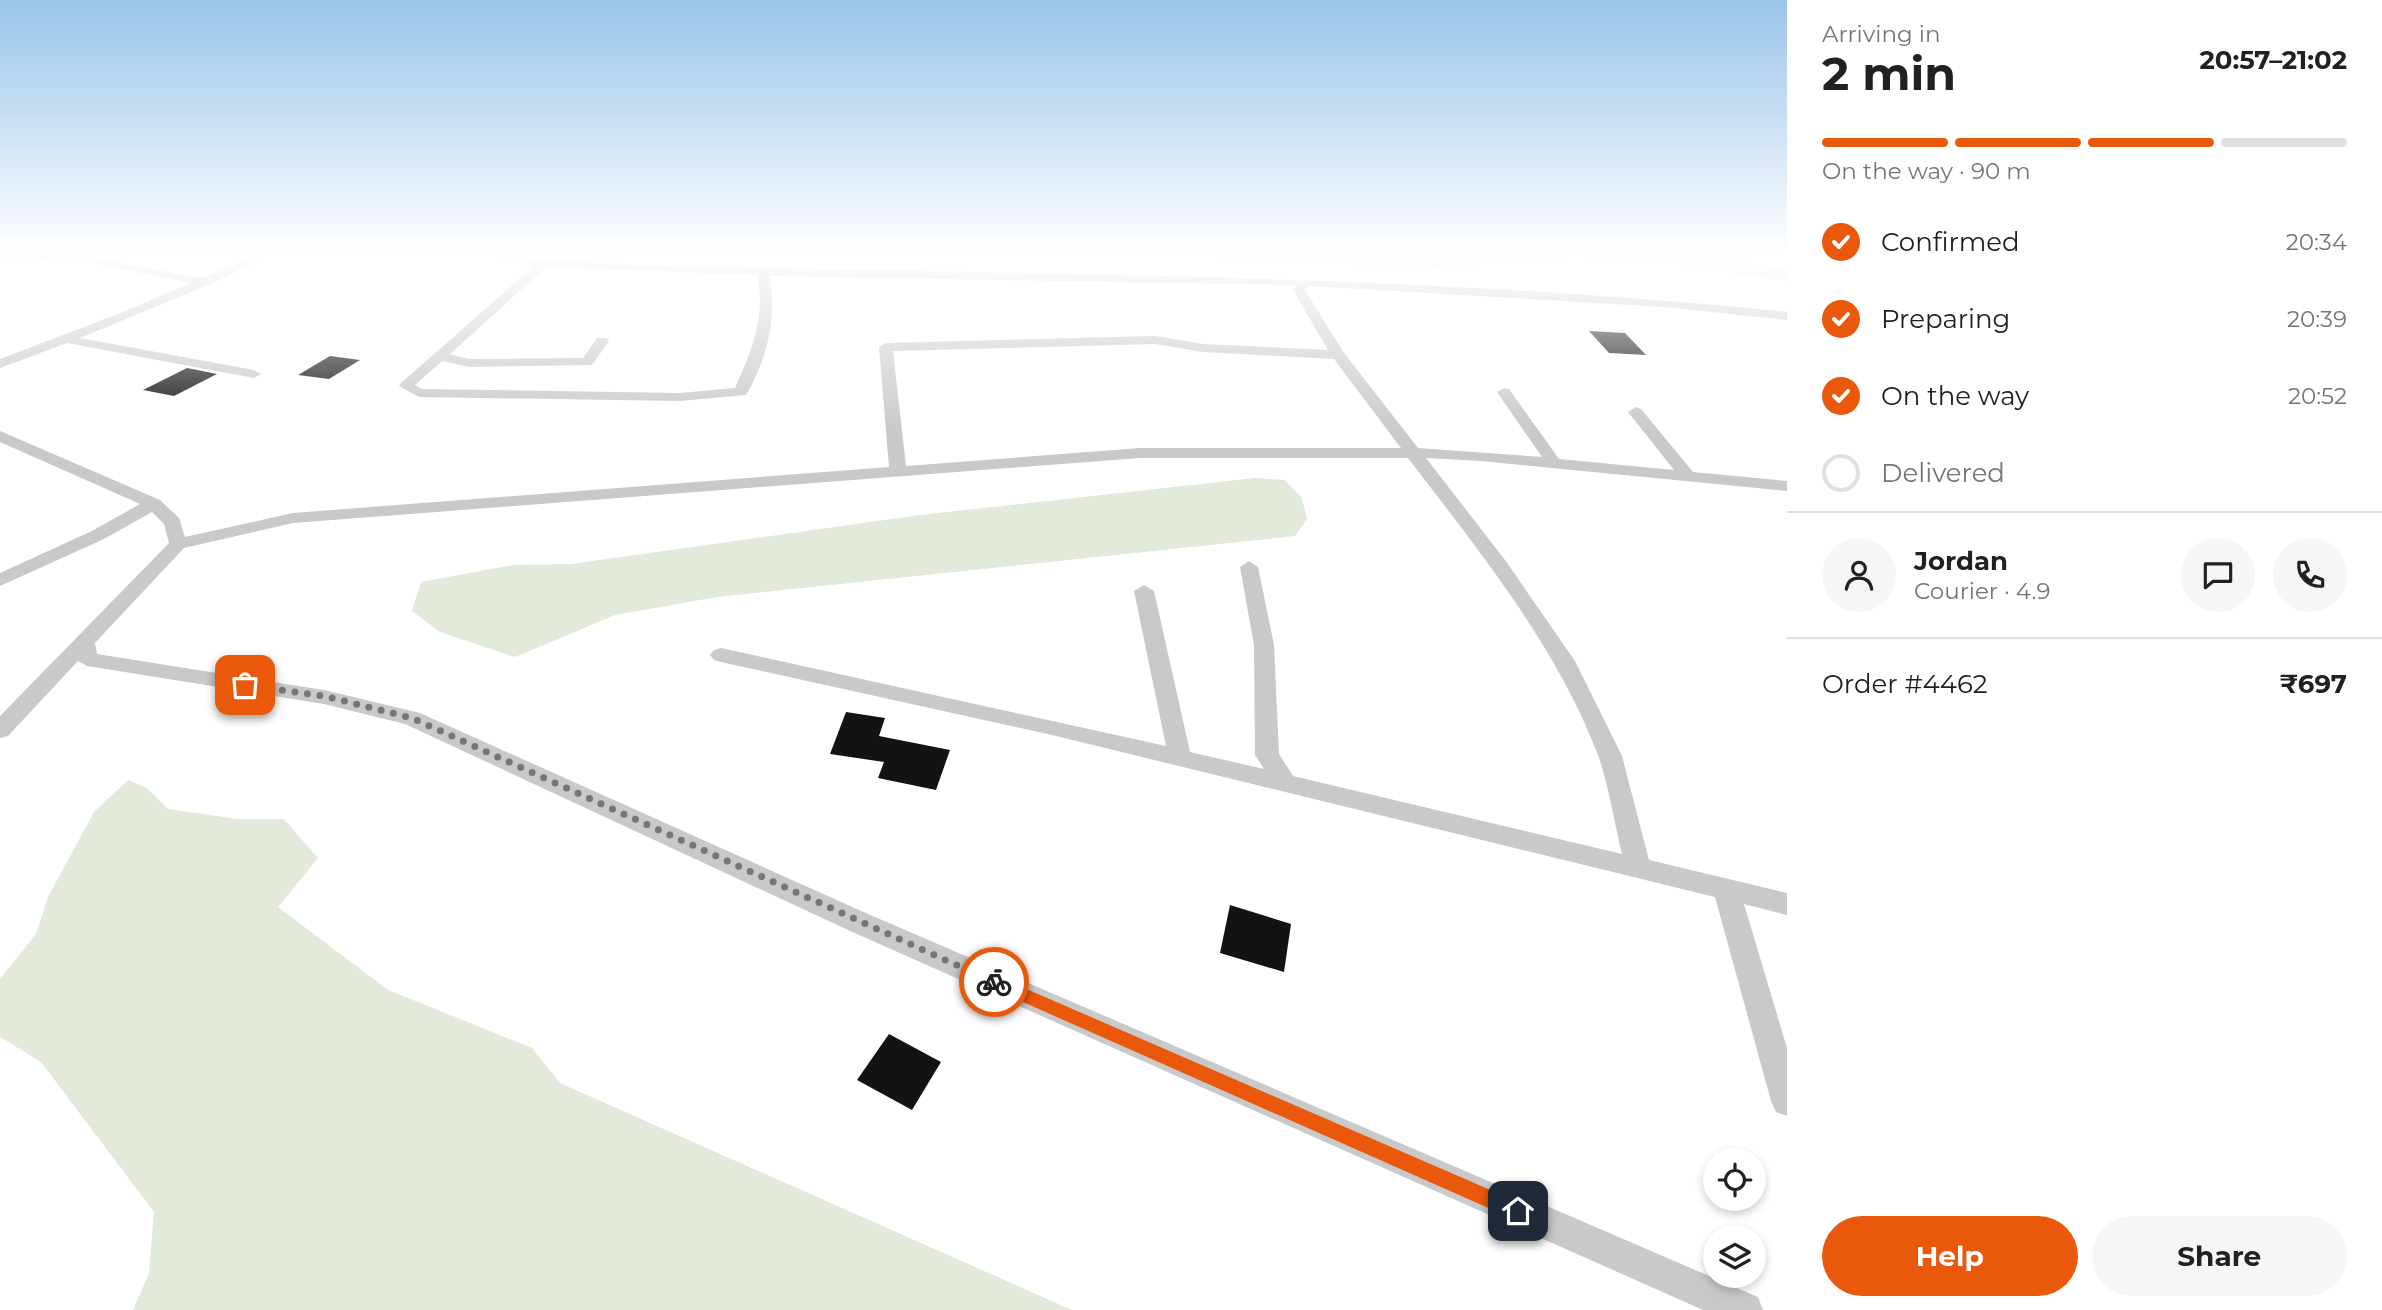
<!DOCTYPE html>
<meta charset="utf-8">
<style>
:root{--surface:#fff;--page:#f6f6f6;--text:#202124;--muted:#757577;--line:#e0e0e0;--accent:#ea580c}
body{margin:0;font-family:Montserrat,sans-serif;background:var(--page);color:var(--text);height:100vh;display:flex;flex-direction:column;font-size:26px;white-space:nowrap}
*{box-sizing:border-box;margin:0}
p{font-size:23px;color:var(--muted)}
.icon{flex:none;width:38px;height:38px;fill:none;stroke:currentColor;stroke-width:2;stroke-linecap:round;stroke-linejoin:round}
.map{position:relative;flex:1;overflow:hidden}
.side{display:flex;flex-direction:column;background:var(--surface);width:595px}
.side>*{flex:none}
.tools{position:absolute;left:1703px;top:1148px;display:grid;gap:14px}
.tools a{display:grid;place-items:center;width:63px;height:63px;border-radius:50%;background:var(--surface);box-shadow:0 4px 10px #0003;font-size:35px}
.pin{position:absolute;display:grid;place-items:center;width:60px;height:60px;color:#fff;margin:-30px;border-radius:14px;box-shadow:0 4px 10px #0006}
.courier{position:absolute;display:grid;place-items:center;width:70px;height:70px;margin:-35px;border:5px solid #ea580c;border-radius:50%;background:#fff;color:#222;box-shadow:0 2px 9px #0007}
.summary em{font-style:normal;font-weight:700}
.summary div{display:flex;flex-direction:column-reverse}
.summary{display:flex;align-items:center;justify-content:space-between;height:119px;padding:0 35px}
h1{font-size:46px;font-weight:700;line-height:52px}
.bar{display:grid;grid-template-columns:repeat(4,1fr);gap:10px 7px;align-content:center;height:84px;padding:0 35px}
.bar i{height:9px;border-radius:5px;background:var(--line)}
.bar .on{background:var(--accent)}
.bar p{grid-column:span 4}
.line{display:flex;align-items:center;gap:18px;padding:0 35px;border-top:2px solid var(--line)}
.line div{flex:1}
.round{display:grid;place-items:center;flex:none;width:74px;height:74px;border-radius:37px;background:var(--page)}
ol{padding:0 35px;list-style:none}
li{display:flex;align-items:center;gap:21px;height:77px}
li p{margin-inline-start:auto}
li .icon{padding:7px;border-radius:50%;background:var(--accent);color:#fff;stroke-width:4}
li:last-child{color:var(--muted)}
li i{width:38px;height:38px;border:4px solid var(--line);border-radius:50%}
.action{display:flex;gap:14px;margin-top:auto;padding:14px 35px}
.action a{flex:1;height:80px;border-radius:42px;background:var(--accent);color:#fff;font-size:28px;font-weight:700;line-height:80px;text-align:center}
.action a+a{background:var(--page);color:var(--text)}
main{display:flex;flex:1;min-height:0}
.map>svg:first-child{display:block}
</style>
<main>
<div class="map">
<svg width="1787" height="1310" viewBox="0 0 1787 1310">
<rect width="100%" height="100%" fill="#fff"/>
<g fill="#e2eada">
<path d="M810,252H1706L1787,270V281L1673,264L1575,257L1441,268L1355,265L1299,259Z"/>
<path d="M1255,478L1285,480L1302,498L1307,519L1295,536L717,597L615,615L515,657L440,632L412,611L421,582L513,565L571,564L920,515Z"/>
<path d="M128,780L147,788L168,809L237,819H284L318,858L278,907L388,990L532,1048L560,1083L1072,1310H133L149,1273L154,1212L41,1062L0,1037V979L36,934L48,897L94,812Z"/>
</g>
<g fill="#131313">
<path d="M1589,331L1625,333L1646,355L1609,353Z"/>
<path d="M330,356L360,360L329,379L298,375Z"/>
<path d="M187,368L217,374L174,396L143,390Z"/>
<path d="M846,712L885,718L879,736L950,750L936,790L878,778L884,762L830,754Z"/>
<path d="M1230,905L1291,924L1284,972L1220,953Z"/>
<path d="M889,1034L941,1062L912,1110L857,1080Z"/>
</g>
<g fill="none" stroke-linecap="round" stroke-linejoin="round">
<g fill="#c9c9c9" fill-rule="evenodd">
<path d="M0,252L86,256L202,278L264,252H277L208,285L80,338L254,370L261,374L254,378L67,343L0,368V359L113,316L191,283L86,262L0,258Z"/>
<path d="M488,252C508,252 526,259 546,260C620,264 694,267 768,268C1108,275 1448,277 1787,312V320L1664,307L1310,286L1305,290L1344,353L1418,448L1542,457L1497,392L1504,388L1509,389L1559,459L1674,470L1628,412L1636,407L1641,409L1693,472L1787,481V491L1481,461L1426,458L1505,560L1575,661L1622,756L1649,860L1787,893V915L1744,904L1787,1048V1116L1776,1112L1771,1101L1715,897L1052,735L721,662L714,660L710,655L714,650L721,648L1166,746L1134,591L1144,585L1154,591L1190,752L1264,769L1255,755L1254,645L1240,567L1249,561L1258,567L1274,645L1279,754L1293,776L1622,854C1614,822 1609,786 1598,755C1556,645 1479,551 1408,458H1140L293,523L184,548L95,643L97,654L324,690L420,713L868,914L1758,1297L1763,1310H1703L848,930L405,724L324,704L87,666L78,661L8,736L0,738V716L169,543L164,524L152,512L104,539L0,586V573L92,531L140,504L0,442V431L160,500L179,518L185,537L293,513L889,467L879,347L886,343L1155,336L1203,344L1328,350L1293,290L1297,285L769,276C778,316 767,359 746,395L680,401L419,397L399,386L401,383L533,267L489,254ZM546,267L757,275C766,317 752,350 735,388L680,393L422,389L415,385L442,361L469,367L592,365L609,341L607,338H597L583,358L469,359L450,354ZM1155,344L1203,352L1334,359L1401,448H1140L906,466L893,351Z"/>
</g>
</g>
<linearGradient id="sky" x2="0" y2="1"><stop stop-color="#9ac4e8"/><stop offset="0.58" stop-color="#fff"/><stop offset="1" stop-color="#fff" stop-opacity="0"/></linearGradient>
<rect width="1787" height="435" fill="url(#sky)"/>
<path fill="#ea580c" d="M994,975L1525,1205L1527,1211L1525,1218L1518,1221L1511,1218L989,987L987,982L989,977Z"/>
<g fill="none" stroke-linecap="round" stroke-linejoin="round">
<path stroke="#767676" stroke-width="7" stroke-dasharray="0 12.6" d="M245,685L324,696L412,718L994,982"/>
</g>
</svg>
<div class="tools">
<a><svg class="icon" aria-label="locate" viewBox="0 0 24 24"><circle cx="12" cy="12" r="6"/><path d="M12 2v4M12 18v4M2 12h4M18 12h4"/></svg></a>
<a><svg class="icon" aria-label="layers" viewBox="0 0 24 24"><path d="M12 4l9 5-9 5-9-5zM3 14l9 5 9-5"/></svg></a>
</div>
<div class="pin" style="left:245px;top:685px;background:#ea580c"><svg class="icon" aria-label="bag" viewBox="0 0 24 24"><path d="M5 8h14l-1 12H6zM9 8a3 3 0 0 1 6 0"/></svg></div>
<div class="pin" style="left:1518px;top:1211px;background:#1f2937"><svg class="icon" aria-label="home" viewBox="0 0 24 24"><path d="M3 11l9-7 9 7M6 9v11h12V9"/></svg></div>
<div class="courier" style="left:994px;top:982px"><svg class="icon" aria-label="bike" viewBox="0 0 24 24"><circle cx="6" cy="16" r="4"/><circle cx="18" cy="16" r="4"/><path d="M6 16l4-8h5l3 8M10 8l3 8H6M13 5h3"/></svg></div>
</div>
<section class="side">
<div class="summary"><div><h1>2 min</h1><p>Arriving in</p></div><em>20:57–21:02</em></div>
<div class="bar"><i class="on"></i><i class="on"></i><i class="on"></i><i></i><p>On the way · 90 m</p></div>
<ol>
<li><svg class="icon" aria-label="check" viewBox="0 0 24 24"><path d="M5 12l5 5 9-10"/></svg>Confirmed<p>20:34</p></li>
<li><svg class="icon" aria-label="check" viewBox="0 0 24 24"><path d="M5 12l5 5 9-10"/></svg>Preparing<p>20:39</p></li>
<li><svg class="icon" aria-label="check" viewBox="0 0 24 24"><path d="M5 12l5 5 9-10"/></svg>On the way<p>20:52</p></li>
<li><i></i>Delivered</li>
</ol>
<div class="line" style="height:126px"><a class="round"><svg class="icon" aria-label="person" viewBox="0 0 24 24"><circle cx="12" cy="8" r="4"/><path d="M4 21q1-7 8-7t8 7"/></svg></a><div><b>Jordan</b><p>Courier · 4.9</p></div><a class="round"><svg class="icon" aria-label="chat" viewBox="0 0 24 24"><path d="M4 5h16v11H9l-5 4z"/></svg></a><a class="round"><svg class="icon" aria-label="phone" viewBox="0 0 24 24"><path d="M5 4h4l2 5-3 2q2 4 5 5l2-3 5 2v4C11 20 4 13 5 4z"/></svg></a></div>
<div class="line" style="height:91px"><div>Order #4462</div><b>₹697</b></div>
<div class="action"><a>Help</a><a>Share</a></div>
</section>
</main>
